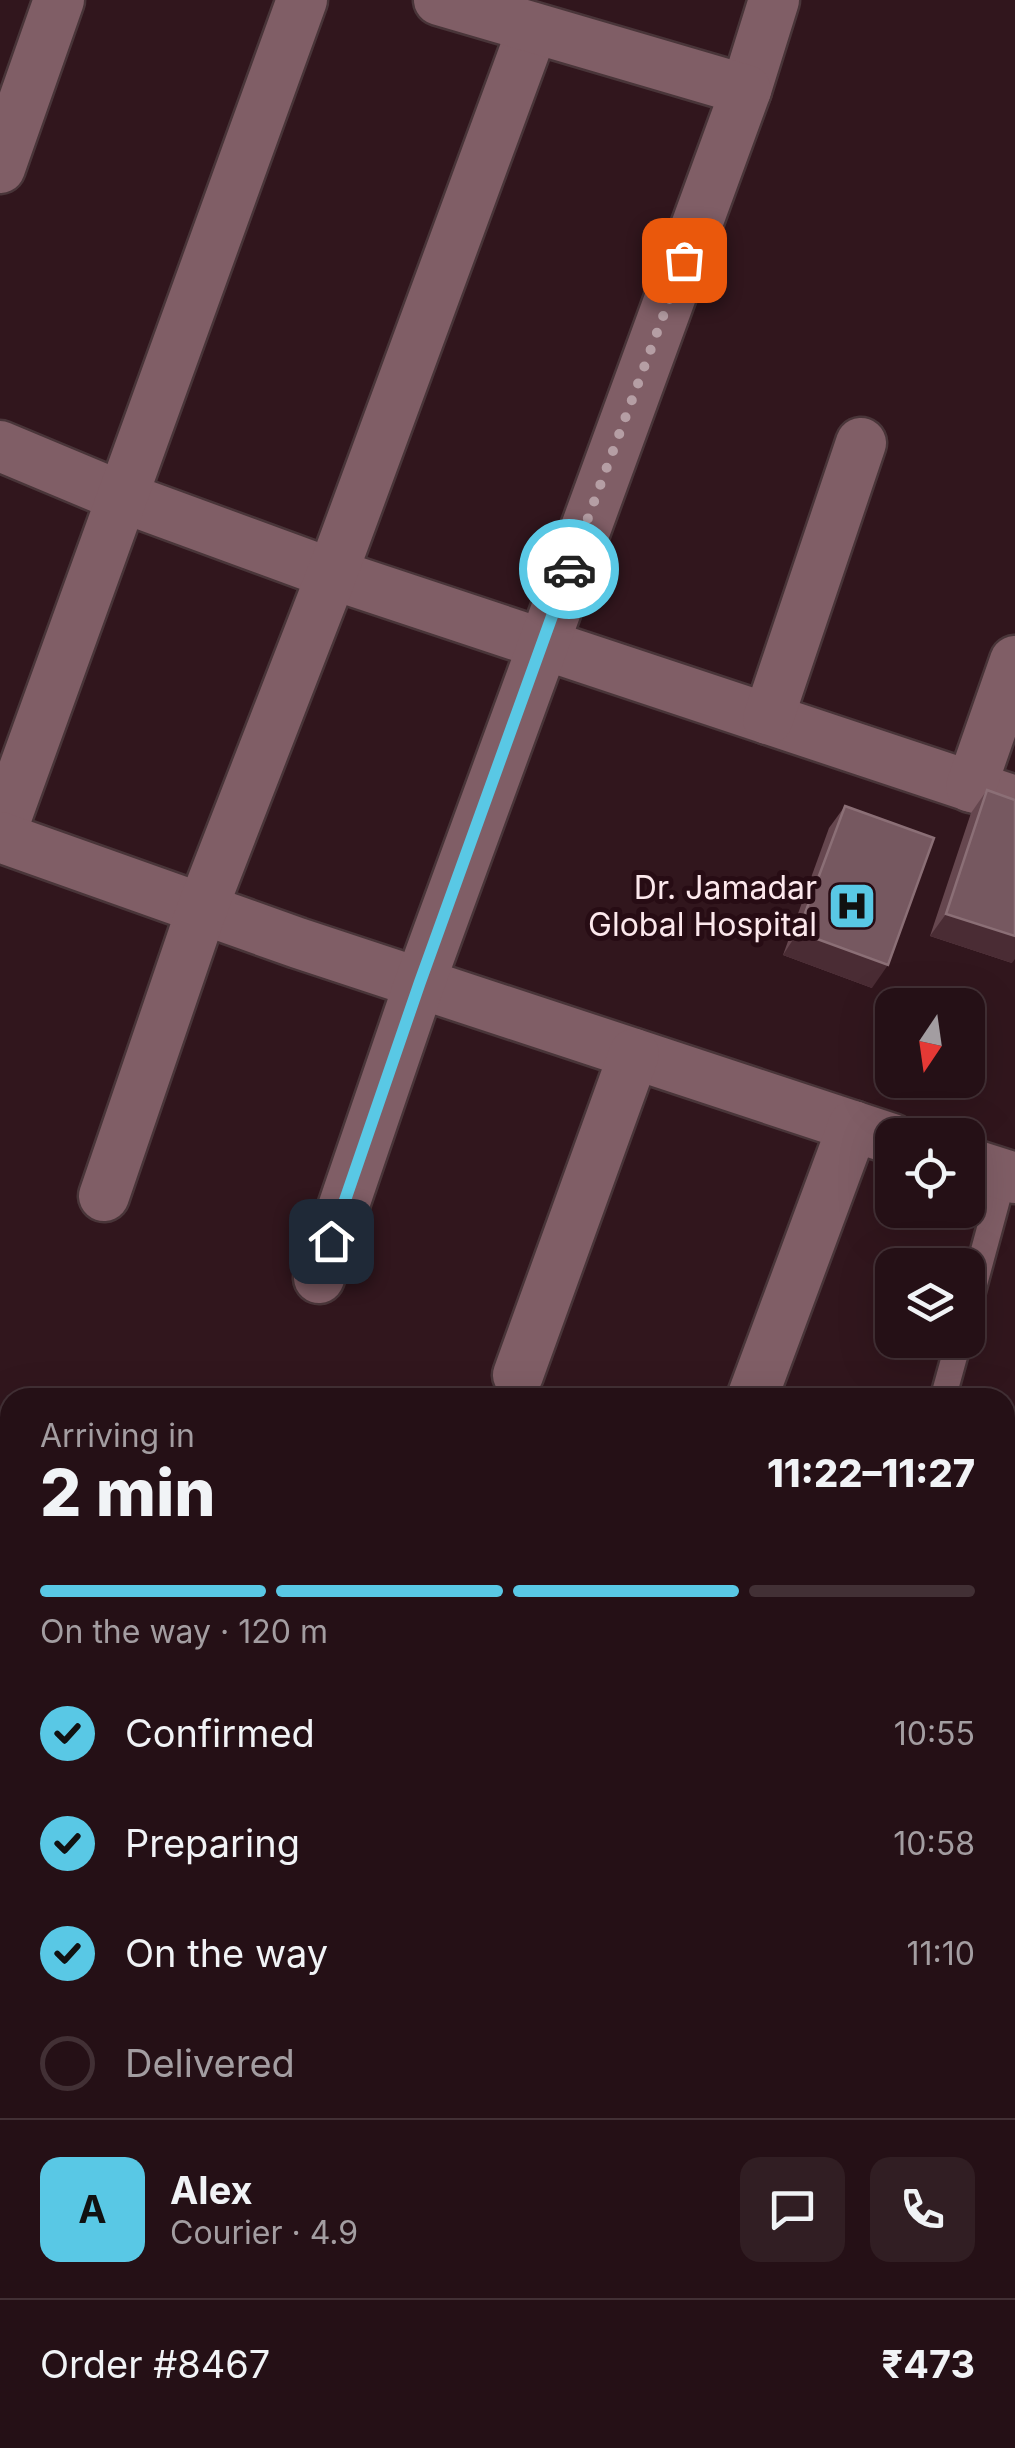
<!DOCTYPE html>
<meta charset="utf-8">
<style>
:root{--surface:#251016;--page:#311e23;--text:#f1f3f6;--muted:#a39da1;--line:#423035;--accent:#59c8e5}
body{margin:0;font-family:Inter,sans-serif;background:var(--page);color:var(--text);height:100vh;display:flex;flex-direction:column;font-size:38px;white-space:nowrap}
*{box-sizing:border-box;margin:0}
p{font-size:32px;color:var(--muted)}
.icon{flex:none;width:55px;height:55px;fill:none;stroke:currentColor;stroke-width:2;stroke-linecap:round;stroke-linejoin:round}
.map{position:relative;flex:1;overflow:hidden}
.side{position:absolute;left:0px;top:1388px;width:1015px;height:1062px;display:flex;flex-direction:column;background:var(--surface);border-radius:30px 30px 0 0;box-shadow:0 10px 40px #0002,0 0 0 2px var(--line)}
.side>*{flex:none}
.needle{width:65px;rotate:193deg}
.tools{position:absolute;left:875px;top:988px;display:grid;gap:20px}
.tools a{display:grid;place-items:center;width:110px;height:110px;border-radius:20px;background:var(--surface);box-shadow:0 10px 40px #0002,0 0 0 2px var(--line);font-size:50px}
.pin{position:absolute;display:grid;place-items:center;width:85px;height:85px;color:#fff;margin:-42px;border-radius:20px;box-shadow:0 5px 15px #0006}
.courier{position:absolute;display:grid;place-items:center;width:100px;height:100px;margin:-50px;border:8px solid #59c8e5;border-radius:50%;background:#fff;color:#222;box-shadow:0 2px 12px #0007}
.head em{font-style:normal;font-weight:800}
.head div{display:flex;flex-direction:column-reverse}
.head{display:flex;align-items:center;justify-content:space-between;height:170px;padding:0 40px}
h1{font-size:65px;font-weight:800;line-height:75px}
.bar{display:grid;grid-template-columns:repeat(4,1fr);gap:15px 10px;align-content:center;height:120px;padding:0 40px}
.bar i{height:12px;border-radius:8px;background:var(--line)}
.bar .active{background:var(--accent)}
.bar p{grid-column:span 4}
.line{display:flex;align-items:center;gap:25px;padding:0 40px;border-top:2px solid var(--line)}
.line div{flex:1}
.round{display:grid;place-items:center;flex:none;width:105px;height:105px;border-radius:20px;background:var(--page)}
ol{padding:0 40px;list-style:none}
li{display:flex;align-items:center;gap:30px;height:110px}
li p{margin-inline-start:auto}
li .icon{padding:10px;border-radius:50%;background:var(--accent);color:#111;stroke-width:4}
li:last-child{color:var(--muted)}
li i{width:55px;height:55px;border:5px solid var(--line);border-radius:50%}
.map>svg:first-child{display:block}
</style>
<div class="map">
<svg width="1015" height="2448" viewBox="0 0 1015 2448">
<rect width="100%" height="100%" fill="#31161d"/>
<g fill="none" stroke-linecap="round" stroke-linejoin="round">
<g stroke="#493539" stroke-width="30">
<g id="lane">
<path d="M968,1308L1004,1175"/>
<path d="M943,1398L959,1340"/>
<path d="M0,2035L10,2038"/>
<path d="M479,2440L492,2448"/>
<path d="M784,2440L805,2448"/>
<path d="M547,2448L562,2440"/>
</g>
</g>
<g stroke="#493539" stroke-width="55">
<g id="street">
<path d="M746,90L774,0"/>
<path d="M0,168L59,0"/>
<path d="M0,446L122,497L332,574L1015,801"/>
<path d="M768,719L861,443"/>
<path d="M971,787L1015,661"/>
<path d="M0,835L302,0"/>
<path d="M0,837L298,943L892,1139"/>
<path d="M968,1163L1015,1178"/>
<path d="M104,1196L202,909L332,574L533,28"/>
<path d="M319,1278L420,982L746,90L439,0"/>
<path d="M518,1375L634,1054"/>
<path d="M752,1398L853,1126"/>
<path d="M0,1541L10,1546"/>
<path d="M1005,1754L1015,1759"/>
<path d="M0,1805L10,1810"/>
<path d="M1005,2044L1015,2049"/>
<path d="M1005,2328L1015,2334"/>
</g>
</g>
<use href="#lane" stroke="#805e66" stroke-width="25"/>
<use href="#street" stroke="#805e66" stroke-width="50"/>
</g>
<g fill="#66474f">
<path d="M987,790L1012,963L930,936L971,813Z"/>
<path d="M845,806L872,988L783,955L829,828Z"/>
</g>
<g fill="#4a2c34">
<path d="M946,914L1015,936V959L1012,963L930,936Z"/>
<path d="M798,932L888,965L872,988L783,955Z"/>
</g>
<g fill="#765860" stroke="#8b6f76" stroke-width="2.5">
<path d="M987,790L1015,800V936L946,914Z"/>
<path d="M845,806L934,838L888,965L798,932Z"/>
</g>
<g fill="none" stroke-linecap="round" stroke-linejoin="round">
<path stroke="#b59ea4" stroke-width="10" stroke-dasharray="0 18" d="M569,569L684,260"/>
<path stroke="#59c8e5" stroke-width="12" d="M331,1241L420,982L569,569"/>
</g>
<defs>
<g id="hospital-square" transform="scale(2.5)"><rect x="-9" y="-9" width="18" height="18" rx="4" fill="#59c8e5" stroke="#270c14"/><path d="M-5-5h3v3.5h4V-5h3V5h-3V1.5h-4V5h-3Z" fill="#111"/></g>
</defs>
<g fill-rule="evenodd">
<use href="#hospital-square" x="852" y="906"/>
</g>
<g text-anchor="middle" stroke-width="10" stroke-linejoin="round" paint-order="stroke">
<g font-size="32" fill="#fce8ec" stroke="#270c14" text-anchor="end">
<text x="817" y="899">Dr. Jamadar<tspan x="817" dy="37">Global Hospital</tspan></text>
</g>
</g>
</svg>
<div class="tools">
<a><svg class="needle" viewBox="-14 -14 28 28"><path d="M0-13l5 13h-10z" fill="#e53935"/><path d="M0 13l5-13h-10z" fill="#a39da1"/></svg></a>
<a><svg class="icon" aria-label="locate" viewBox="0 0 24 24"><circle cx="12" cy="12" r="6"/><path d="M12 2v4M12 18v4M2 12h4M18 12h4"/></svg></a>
<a><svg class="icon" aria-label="layers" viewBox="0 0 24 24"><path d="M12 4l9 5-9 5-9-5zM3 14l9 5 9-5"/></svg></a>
</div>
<div class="pin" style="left:684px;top:260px;background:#ea580c"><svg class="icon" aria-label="bag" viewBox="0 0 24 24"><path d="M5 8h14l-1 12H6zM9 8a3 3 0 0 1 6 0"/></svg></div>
<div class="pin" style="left:331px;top:1241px;background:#1f2937"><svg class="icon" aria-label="home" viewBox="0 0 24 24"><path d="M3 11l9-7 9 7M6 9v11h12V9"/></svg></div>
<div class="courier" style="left:569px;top:569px"><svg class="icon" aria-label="car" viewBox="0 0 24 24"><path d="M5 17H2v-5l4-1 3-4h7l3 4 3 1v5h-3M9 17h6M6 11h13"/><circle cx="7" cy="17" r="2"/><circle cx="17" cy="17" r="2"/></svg></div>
<section class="side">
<div class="head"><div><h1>2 min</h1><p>Arriving in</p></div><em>11:22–11:27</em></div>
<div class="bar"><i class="active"></i><i class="active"></i><i class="active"></i><i></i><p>On the way · 120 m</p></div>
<ol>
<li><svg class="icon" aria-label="check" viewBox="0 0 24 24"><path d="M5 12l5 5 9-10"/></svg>Confirmed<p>10:55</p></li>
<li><svg class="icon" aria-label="check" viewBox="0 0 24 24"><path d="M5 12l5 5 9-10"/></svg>Preparing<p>10:58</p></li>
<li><svg class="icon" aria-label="check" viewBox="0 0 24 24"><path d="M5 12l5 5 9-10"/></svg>On the way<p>11:10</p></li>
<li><i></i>Delivered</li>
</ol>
<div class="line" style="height:180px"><b class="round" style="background:var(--accent);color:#111">A</b><div><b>Alex</b><p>Courier · 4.9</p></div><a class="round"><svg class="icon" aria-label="chat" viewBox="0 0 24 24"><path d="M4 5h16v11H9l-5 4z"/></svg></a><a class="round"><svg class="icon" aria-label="phone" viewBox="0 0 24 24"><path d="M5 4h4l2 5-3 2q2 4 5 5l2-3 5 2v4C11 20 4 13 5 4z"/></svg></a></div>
<div class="line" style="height:130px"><div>Order #8467</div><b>₹473</b></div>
</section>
</div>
